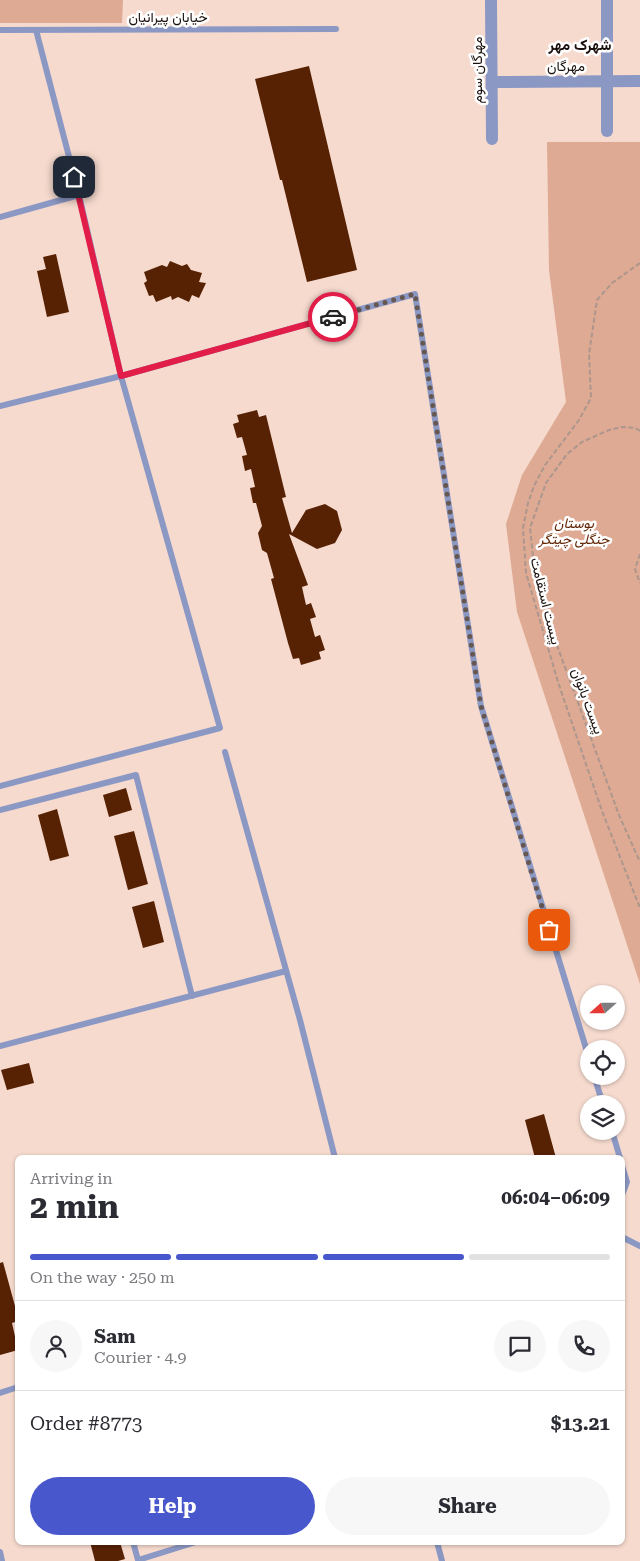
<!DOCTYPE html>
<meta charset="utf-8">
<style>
:root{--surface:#fff;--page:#f7f7f7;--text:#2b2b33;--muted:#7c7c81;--line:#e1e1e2;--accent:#4957cc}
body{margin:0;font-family:"Roboto Serif",Vazirmatn,serif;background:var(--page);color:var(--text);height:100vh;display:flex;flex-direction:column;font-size:19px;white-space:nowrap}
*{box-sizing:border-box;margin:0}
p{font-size:16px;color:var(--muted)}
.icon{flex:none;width:28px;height:28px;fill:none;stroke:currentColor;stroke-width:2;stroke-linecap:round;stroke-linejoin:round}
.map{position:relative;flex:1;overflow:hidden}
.drawer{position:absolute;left:15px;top:1155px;width:610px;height:390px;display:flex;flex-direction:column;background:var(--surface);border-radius:8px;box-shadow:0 1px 4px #0004}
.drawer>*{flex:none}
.needle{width:32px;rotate:249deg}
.buttons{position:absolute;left:580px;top:985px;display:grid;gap:10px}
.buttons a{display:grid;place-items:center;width:45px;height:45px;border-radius:50%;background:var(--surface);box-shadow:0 1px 4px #0004;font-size:25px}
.pin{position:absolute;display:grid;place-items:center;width:42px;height:42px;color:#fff;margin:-21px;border-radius:10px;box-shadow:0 2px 8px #0006}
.courier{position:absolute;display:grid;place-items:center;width:50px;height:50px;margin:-25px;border:4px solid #e11d48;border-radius:50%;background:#fff;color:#222;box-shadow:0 1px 6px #0007}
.summary em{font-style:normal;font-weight:700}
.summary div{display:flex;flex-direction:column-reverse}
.summary{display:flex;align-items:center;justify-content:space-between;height:85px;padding:0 15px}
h1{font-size:32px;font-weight:700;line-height:38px}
.bar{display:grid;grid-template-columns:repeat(4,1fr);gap:8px 5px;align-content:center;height:60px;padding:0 15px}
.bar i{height:6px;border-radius:4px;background:var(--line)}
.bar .selected{background:var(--accent)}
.bar p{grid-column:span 4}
.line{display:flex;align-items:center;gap:12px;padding:0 15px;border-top:1px solid var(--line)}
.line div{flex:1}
.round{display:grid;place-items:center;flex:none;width:52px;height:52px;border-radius:26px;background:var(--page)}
.cta{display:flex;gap:10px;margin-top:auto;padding:10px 15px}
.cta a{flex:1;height:58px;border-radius:30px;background:var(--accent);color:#fff;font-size:20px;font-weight:700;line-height:58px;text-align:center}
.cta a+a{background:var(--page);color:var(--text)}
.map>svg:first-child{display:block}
</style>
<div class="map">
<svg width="640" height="1561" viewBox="0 0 640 1561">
<rect width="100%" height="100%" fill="#f6dace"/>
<g fill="#deaa93">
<path d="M0,0H123L122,23H0Z"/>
<path d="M547,142H640V984L517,612L506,524L522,475L566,402L549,270Z"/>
</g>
<g fill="#572104">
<path d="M309,66L357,270L307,282L282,180H280L255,79Z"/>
<path d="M56,254L69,312L47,317L37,271L46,269L43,257Z"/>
<path d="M170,261L182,266L187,264L191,270L202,273L199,282L206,283L199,298L192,295L189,302L178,297L172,300L171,296L156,302L153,295L149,296L144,283L147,281L144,272L162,265L167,267Z"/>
<path d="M257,410L259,417L266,415L286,497L282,498L292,533L306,510L325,504L337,511L342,530L335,543L317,549L289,534L308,585L302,587L306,605L311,603L316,617L310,619L315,637L320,635L325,650L319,652L321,659L301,665L299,658L293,659L288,643L271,579L274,578L267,553L262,550L258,533L262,526L256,503H253L250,488L255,487L251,469L245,471L242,456L247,455L242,437L237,438L233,424L239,422L237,415Z"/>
<path d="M126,788L132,810L109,817L103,795Z"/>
<path d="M57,809L69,856L50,861L38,815Z"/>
<path d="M134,831L148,884L128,890L114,836Z"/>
<path d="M154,901L164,942L143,948L132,907Z"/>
<path d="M29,1063L34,1083L7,1090L1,1070Z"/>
<path d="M544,1114L556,1158H535L525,1120Z"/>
<path d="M3,1262L18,1317V1321L12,1323L18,1350L0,1355V1263Z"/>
<path d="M90,1542H120L125,1559L118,1561H95Z"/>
</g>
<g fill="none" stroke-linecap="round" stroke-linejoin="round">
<g stroke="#ac968d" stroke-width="2" stroke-dasharray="5 2.5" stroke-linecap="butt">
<path d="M640,263L612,283L597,300L589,354L591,398L579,420L545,465L534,486L528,503L523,528L526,573L558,682L602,811L640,908"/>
<path d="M640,431L635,428L622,427L609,430L582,442L567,454L546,483L530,528L535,575L551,629L619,815L640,862"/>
<path d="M640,554L635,569L640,583"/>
</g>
<g stroke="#8c98c4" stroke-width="6">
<path d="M0,30L336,29"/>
<path d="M36,30L79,195"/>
<path d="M0,217L79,195L121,376L220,728L0,786"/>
<path d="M0,406L121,376L415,294L481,706L589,1058"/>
<path d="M225,752L300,1020L335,1158"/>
<path d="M0,810L136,775L192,996"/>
<path d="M0,1046L286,971"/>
<path d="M594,1076L603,1104"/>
<path d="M612,1131L620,1158"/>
<path d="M622,1166L627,1182L622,1195"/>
<path d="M622,1237L640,1246"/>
<path d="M0,1393L18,1387"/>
<path d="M133,1542L138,1560L196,1542"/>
<path d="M437,1542L442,1561"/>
<path d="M0,1552L2,1561"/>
</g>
<g stroke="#8c98c4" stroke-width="12">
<path d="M607,0V131"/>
<path d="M491,1L492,139"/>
<path d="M492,82L640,81"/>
</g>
</g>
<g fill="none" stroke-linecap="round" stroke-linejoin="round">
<path stroke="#675751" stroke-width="5" stroke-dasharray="0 9" d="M333,317L415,294L481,706L549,930"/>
<path stroke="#e11d48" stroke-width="6" d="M74,177L121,376L333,317"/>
</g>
<g text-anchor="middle" stroke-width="5" stroke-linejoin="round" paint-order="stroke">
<g font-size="14" fill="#1a110d" stroke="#fff">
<text x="168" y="22">خیابان پیرانیان</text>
<text x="566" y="71">مهرگان</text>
<text transform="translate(477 70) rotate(-90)" y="5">مهرگان سوم</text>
<text transform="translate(546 601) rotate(76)" y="5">پیست استقامت</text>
<text transform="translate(588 701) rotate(70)" y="5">پیست بانوان</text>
</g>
<g font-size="14" font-style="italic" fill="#612605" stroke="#fff">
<text x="574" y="528">بوستان<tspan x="574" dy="16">جنگلی چیتگر</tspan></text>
</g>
<g font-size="15" font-weight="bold" fill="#1a110d" stroke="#fff">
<text x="580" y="50">شهرک مهر</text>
</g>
</g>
</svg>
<div class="buttons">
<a><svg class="needle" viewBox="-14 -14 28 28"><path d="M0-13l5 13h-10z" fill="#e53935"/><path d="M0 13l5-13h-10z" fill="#7c7c81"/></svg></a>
<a><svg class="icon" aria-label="locate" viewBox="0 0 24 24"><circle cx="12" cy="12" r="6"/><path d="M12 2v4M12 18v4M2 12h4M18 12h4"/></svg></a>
<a><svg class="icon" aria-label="layers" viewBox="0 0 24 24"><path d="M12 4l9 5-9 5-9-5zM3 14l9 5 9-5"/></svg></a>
</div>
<div class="pin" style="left:549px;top:930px;background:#ea580c"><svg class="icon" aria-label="bag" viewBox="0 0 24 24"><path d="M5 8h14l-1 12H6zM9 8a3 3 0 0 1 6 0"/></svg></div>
<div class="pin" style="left:74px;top:177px;background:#1f2937"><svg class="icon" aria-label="home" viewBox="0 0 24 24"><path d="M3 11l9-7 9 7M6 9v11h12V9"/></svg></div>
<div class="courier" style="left:333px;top:317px"><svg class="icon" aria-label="car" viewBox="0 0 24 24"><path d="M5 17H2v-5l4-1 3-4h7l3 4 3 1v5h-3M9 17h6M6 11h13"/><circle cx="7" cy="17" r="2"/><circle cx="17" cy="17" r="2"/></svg></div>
<section class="drawer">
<div class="summary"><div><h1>2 min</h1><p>Arriving in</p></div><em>06:04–06:09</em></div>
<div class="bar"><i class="selected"></i><i class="selected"></i><i class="selected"></i><i></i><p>On the way · 250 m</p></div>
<div class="line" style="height:90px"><a class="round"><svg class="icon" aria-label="person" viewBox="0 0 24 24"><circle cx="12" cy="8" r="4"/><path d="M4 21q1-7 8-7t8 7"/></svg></a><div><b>Sam</b><p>Courier · 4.9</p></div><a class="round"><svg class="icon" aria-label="chat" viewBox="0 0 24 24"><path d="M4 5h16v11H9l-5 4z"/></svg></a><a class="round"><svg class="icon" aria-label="phone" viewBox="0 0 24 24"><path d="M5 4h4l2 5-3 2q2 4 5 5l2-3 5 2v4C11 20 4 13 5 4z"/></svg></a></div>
<div class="line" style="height:65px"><div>Order #8773</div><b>$13.21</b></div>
<div class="cta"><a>Help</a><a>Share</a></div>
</section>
</div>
